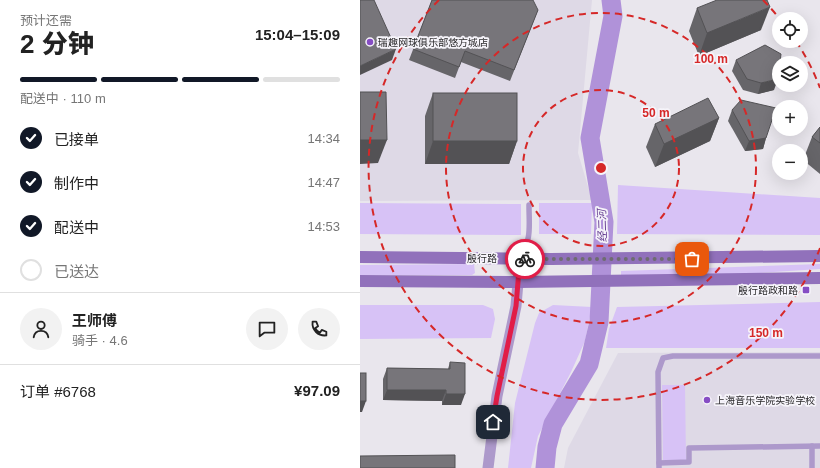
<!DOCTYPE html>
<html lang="zh">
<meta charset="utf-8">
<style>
:root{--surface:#fff;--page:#f2f2f2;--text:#222;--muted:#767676;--line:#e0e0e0;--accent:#111827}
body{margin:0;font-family:Helvetica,"Noto Sans SC",sans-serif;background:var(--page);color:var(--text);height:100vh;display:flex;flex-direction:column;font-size:15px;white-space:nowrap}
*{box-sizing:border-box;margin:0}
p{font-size:13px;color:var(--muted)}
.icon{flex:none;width:22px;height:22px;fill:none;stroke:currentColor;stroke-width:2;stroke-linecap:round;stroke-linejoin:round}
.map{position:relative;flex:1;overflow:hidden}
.side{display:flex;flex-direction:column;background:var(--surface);width:360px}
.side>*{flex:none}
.tools{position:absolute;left:412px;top:12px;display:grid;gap:8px}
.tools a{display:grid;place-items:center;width:36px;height:36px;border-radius:50%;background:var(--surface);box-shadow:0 4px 16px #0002;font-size:20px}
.pin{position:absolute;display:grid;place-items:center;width:34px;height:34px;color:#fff;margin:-17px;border-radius:8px;box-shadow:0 2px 6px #0006}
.courier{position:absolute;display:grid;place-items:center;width:40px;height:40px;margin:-20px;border:3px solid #e11d48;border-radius:50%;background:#fff;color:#222;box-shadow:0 1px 5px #0007}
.headline em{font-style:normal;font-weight:800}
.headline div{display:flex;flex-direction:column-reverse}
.headline{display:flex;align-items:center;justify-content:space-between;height:68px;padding:0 20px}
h1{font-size:26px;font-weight:800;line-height:30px}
.bar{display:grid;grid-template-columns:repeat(4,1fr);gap:6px 4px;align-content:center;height:48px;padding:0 20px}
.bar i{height:5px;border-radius:3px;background:var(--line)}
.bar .on{background:var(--accent)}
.bar p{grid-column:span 4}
.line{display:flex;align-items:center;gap:10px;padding:0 20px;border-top:1px solid var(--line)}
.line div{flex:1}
.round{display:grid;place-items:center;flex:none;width:42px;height:42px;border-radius:21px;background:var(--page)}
ol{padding:0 20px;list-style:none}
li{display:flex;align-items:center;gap:12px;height:44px}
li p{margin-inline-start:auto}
li .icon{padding:4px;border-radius:50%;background:var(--accent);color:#fff;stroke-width:4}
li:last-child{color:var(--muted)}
li i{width:22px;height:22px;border:2px solid var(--line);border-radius:50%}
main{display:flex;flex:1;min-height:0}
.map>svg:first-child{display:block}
</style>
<main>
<section class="side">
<div class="headline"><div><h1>2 分钟</h1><p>预计还需</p></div><em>15:04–15:09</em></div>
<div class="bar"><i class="on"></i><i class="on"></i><i class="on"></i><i></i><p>配送中 · 110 m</p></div>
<ol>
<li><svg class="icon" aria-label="check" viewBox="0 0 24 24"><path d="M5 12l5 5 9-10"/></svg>已接单<p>14:34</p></li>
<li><svg class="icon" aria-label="check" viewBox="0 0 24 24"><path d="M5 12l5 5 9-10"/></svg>制作中<p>14:47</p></li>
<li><svg class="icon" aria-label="check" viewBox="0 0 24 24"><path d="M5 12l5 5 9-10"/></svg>配送中<p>14:53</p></li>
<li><i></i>已送达</li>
</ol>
<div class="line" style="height:72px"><a class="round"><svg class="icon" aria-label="person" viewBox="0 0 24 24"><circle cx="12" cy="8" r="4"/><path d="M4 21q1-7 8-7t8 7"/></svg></a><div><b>王师傅</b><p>骑手 · 4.6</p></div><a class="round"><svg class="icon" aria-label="chat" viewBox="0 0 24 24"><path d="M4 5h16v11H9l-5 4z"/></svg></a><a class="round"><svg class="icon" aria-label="phone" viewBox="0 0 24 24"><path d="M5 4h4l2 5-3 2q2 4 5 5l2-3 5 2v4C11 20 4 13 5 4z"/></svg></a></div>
<div class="line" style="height:52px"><div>订单 #6768</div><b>¥97.09</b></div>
</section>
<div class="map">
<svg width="460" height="468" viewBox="0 0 460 468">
<rect width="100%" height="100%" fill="#e9e6ed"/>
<g fill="#ded9e6">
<path d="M0,0H232L218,153L232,200L0,201Z"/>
<path d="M460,352V468H204L208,448L258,353Z"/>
</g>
<g fill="#d7c2f6">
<path d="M258,185L460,198V235L257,234Z"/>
<path d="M0,203L161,204V235L0,234Z"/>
<path d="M179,203H232L231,234H179Z"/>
<path d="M114,264L115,273L112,275H0V265Z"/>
<path d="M460,264V269L384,274L261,275V271Z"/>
<path d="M460,302V348H246L249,329L257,307Z"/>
<path d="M0,305H123L133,309L135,319L131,338L0,339Z"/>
<path d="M193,305L232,307L225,341L211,372L178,436L171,468H148L155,403L175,323L179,313Z"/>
<path d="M302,385H325L326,460H303Z"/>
</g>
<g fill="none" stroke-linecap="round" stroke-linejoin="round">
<path stroke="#b092d9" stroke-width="19" d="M185,468L187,447L193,424L229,364L239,322L244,222L230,138L253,16L251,0"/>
<g stroke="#ad99cb" stroke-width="5.5">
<path d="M160,258C172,238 169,227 169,205"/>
<path d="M452,446V468"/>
<path d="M299,463L329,462V448L460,446"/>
<path d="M299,468L298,372L303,358L313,356H460"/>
</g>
<path stroke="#ad99cb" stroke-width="11" d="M128,468L137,396L156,306L160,258"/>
<g stroke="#9171bb" stroke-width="12">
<path d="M0,257L191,259L460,256"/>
<path d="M0,281L158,282L460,278"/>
</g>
</g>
<g fill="#666569">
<path d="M72,0L178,10L150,81L101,62L95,78L49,60Z"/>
<path d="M337,8L401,30L339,56L329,31Z"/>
<path d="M376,60L414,90L398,94L383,90L372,71Z"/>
<path d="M73,93L157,141L149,164H65V116Z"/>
<path d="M372,110L406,138L403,149L385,151L368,121Z"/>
<path d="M359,118L350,141L295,167L286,147L295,124Z"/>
<path d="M460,127V174L443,160L452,137Z"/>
<path d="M90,362L101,405H82V401L23,400V379L27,368L88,369Z"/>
</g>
<g fill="#535255">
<path d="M410,7L401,30L339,56L347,33Z"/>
<path d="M36,49L32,60L0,75V66Z"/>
<path d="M418,79L414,90L398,94L401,83Z"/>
<path d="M359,118L350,141L295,167L304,144Z"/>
<path d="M406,138L403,149L385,151L389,141Z"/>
<path d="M0,140H27L18,163L0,164Z"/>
<path d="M73,141H157L149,164H65Z"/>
<path d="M27,390H86L82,401L23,400Z"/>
<path d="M86,394H105L101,405H82Z"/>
<path d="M0,401H6L2,412H0Z"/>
</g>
<g fill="#77757a" stroke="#535255">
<path d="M0,0H14L36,49L0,66Z"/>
<path d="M72,0H173L178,10L154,70L105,51L99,67L53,49Z"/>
<path d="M357,0H407L410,7L347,33L337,8Z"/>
<path d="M405,45L421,54L420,63H419V70L418,79L401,83L387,79L376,60Z"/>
<path d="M0,92H26L27,140H0Z"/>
<rect x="73" y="93" width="84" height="48"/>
<path d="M348,98L359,118L304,144L295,124Z"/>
<path d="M381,100L416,108L406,138L389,141L372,110Z"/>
<path d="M460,127V143L452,137Z"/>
<path d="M90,362L105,363V394H86V390H27V368L90,369Z"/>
<rect x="0" y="373" width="6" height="28"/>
<path d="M95,455V468H0V456Z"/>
</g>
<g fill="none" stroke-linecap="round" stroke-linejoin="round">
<path stroke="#6e6c70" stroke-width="4" stroke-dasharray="0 7.2" d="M165,259H332"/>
<path stroke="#e11d48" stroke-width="5" d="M133,422L137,396L156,306L160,258L165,259"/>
</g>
<g fill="none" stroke="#d62828" stroke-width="2" stroke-dasharray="7 5">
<circle cx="241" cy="168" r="78"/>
<circle cx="241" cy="168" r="155"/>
<path d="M460 248A233 233 0 1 1 79 0M403 0A233 233 0 0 1 419 18M436 41A233 233 0 0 1 460 88"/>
</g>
<g fill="#864dc4" stroke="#f6f4fa" stroke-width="1.5">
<circle cx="10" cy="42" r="4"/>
<rect x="442" y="286" width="8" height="8" rx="2"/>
<circle cx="347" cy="400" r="4"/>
</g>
<g text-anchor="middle" stroke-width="3.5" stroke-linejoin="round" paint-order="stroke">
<g font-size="10" fill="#2b2a2c" stroke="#f6f4fa" text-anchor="start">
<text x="18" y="46">瑞趣网球俱乐部悠方城店</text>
<text x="438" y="294" text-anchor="end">殷行路政和路</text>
<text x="355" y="404">上海音乐学院实验学校</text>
</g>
<g font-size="10" fill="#2b2a2c" stroke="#f6f4fa">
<text x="122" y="262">殷行路</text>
</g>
<g font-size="11" font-style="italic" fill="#623a8f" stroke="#f6f4fa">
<text transform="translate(242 226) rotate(-92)" y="4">经二河</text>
</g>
</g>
<circle cx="241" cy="168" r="6" fill="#d62828" stroke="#f6f4fa" stroke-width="2"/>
<g font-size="12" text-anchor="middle" font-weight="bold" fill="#d62828" stroke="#f6f4fa" stroke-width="3.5" stroke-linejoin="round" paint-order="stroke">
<text x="351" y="63">100 m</text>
<text x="296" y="117">50 m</text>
<text x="406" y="337">150 m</text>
</g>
</svg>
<div class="tools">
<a><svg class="icon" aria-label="locate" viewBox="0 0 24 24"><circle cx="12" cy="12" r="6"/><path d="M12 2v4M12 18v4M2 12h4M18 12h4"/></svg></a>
<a><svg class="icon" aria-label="layers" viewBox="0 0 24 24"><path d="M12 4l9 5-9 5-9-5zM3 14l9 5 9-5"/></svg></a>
<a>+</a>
<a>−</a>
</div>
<div class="pin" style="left:332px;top:259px;background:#ea580c"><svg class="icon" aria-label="bag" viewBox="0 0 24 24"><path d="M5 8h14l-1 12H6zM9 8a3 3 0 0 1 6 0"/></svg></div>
<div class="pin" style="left:133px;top:422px;background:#1f2937"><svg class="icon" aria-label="home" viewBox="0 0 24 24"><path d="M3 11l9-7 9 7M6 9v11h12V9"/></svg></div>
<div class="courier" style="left:165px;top:259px"><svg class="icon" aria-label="bike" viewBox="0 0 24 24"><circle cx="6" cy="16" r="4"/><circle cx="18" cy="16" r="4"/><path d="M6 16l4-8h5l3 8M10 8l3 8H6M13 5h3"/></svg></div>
</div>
</main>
